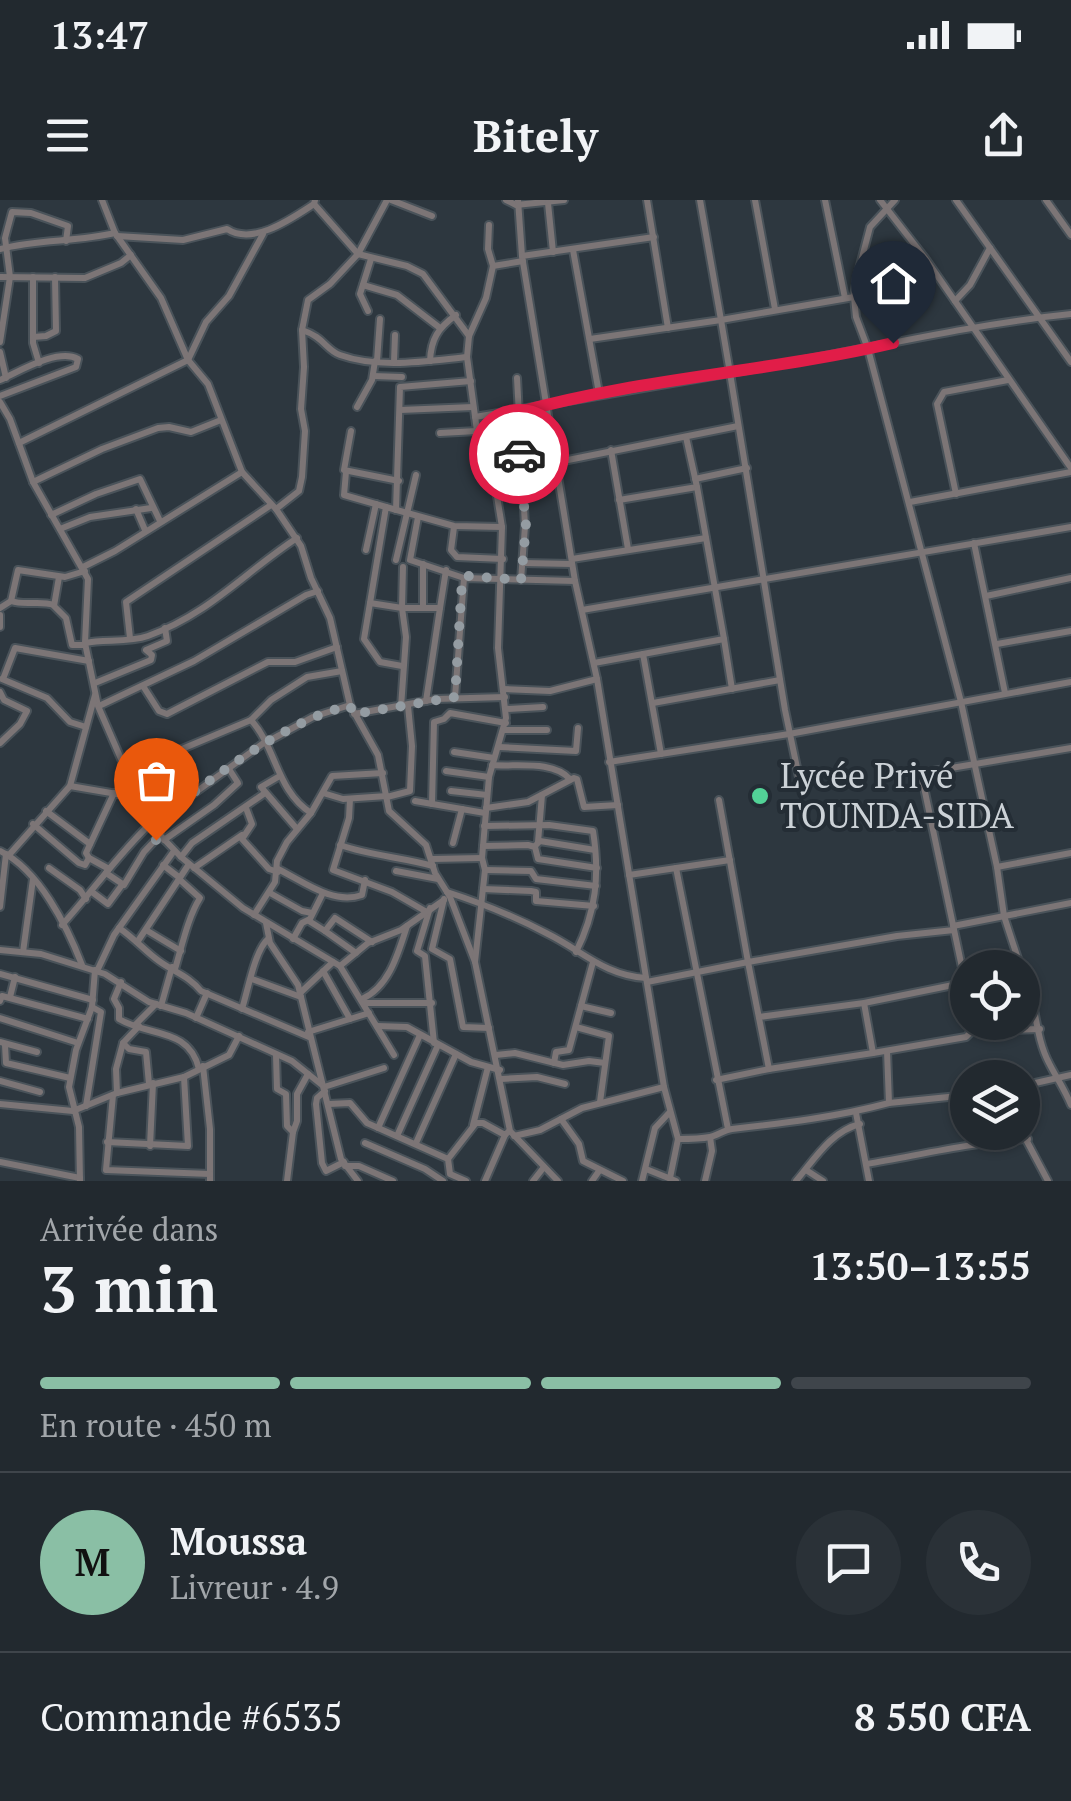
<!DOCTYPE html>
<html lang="fr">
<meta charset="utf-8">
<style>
:root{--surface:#22292f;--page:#2a3137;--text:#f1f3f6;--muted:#a2a6aa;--line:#3f454b;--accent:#8abfa5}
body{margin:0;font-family:"PT Serif",serif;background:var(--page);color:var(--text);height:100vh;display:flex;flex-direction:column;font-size:38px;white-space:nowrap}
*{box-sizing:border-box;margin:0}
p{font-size:32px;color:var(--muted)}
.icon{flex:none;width:55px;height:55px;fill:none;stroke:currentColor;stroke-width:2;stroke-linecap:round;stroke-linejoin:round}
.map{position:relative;height:981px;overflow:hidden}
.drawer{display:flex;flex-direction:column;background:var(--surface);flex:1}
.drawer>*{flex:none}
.controls{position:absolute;left:950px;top:750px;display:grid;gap:20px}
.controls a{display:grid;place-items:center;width:90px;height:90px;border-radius:50%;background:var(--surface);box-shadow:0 2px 8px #0004,0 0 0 2px var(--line);font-size:50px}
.pin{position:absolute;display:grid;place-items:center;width:85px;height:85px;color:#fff;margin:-102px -42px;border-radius:50% 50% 50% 0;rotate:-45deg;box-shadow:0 0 10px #0007}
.pin .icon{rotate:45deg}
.courier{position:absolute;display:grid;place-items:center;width:100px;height:100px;margin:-50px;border:8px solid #e11d48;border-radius:50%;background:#fff;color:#222;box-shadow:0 2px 12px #0007}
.overview em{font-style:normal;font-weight:700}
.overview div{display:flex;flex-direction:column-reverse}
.overview{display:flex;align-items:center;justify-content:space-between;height:170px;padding:0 40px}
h1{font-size:65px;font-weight:700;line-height:75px}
.bar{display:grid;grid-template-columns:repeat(4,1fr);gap:15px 10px;align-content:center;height:120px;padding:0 40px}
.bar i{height:12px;border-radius:8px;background:var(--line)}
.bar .selected{background:var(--accent)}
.bar p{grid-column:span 4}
.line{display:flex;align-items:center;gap:25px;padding:0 40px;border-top:2px solid var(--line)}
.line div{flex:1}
.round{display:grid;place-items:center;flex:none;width:105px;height:105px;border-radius:52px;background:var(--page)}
.status{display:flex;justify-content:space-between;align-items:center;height:70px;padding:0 50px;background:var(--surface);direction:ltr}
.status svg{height:28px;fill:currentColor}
header{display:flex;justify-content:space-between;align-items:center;height:130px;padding:0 40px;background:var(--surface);font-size:45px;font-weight:700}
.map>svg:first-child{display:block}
</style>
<div class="status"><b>13:47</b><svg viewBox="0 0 49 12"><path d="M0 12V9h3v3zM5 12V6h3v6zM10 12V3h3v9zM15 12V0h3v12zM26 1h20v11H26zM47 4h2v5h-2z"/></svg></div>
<header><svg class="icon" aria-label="menu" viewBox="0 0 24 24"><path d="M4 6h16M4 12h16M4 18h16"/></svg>Bitely<svg class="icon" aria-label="share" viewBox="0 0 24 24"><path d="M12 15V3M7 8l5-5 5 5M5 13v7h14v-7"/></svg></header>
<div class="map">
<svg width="1071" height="981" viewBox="0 0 1071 981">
<rect width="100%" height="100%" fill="#2d373f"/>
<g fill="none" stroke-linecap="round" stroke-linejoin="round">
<g stroke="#4a535a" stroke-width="10">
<g id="minor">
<path d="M102,0L115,33L161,98L188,160L208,184L242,272L276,309L301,346L311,378L330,418L350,505L378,555L389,611L426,645L435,673L450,697L475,762"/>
<path d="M315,0L314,4L358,54L407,66L423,74L469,136"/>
<path d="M391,0L432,16"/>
<path d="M506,0L516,5L564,0"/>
<path d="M518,0L522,56L575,381L597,479L664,887L678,939L670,978"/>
<path d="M647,0L668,128"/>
<path d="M755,0L775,109"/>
<path d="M825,0L845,98"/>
<path d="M880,0L925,58L1071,268"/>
<path d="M895,0L870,27L857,77L854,97L856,117L868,149L961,502L997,667L1004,716L1021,768"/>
<path d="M956,0L1071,162"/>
<path d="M1046,0L1071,35"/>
<path d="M548,3L553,52"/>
<path d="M489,25L488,49L493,66"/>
<path d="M117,36L183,40L227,29C253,46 291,19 314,4"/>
<path d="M0,49C38,39 77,42 115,33"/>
<path d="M573,50L599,193"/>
<path d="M522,56L654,37"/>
<path d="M523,61L493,66L486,98L469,136L467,157L477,231L497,296L502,327L498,448L506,518L489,577L482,658L485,670L475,762L510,931L558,981"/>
<path d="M0,77L85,78L121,63L131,55"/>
<path d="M33,77V143L39,163"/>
<path d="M363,85L397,95L440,128"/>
<path d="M955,101L970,85L990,48"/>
<path d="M368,111L360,94L371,59"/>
<path d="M302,130C324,137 326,150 340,155C379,169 427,161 467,157"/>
<path d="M33,137L46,136L56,131L55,77"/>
<path d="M590,139L721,120L700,0"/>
<path d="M0,142L10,77L5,38L12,12L31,13L68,26L66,41"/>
<path d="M0,152L6,178"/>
<path d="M377,161L380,119"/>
<path d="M430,161C431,139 438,128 456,115"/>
<path d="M394,162L395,135"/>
<path d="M373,176L402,177"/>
<path d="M517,178L525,326L521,380"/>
<path d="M0,180C20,171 58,148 78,159L76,167L0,196"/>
<path d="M0,202L10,219L33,282L88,379L85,443L98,506L135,591L160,635L181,657L243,708L340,766L394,855"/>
<path d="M357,207L372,180L375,161"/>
<path d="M400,210L473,207"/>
<path d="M475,217L730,173L721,120L854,97"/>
<path d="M351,231L344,270L399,281"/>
<path d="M440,233L477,231"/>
<path d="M19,243L188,160L206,122L229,96L263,34"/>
<path d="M611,250L628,349"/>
<path d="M558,262L738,226"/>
<path d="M346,272L344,295L386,307"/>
<path d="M695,279L747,268"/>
<path d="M33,282L102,249L158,228L169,227L191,232L221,220"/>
<path d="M956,294L937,204L944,192L1008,180"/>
<path d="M619,300L697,287L686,237"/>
<path d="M910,302L1071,272"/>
<path d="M136,309L145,330"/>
<path d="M276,309L299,291L302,277L305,231L301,209L304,167L302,130L308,100L330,84L358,54L387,0"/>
<path d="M396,310L400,187L471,181"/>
<path d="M51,315L96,294L140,279L160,321"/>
<path d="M418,317L410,360L464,378"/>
<path d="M454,327L451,350L457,357L503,359"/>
<path d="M60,329L90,317L151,308"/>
<path d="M974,343L1005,493"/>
<path d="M366,350L376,304"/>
<path d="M572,359L706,338"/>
<path d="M396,360L416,275"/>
<path d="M523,363L572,364"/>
<path d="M423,364V407"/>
<path d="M83,367L115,351L242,272"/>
<path d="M403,367L402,408H440L426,501"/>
<path d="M59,377L54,406L66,418L72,445H85"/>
<path d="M986,396L1071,378"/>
<path d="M11,401C26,406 39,400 54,405"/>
<path d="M370,403L402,408L406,437L401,507"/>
<path d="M0,408L11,401L18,370L65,377L85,371"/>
<path d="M440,408L446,370"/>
<path d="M582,410L1071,327"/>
<path d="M0,415V427"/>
<path d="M130,438L126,402L271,305"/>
<path d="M724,439L732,489"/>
<path d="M85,443C105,439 128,443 148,436C209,414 245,372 297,338"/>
<path d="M997,444L1071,431"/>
<path d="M643,454L724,439L697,287"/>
<path d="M594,463L643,454L661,554"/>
<path d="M402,466L380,462L364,439L386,307L454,326L502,327"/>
<path d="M2,479L47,498L70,522L86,527"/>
<path d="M3,479L15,448L89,461"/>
<path d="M95,483L151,460L152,455L146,450L167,441L165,428"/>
<path d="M143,486L159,511L167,514L268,462H295L337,447"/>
<path d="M503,489L550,491L597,479"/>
<path d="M0,492L4,500L27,511L20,524L0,543"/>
<path d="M455,497L464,378L575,381"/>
<path d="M653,503L780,480"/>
<path d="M99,506L194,461L306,395L318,391"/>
<path d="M506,509L543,507"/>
<path d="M354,514L436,499L505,497"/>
<path d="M251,520L271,500L307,477L342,471"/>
<path d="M504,530H547"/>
<path d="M265,543L313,517L350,505"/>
<path d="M499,547L576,551L578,528"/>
<path d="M454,552L494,558"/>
<path d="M609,562L789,534L1071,482"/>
<path d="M492,565C517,567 552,560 570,579"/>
<path d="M446,571L489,577"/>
<path d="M127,572L251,520C277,549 276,590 311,613"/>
<path d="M278,577L261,587L297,629"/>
<path d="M70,586L117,594L135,591"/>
<path d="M801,587L785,510L730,173C844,155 956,126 1071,114"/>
<path d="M451,591L487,595"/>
<path d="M323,593L343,599L387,596"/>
<path d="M387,597L410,591L412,546L408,506"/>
<path d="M350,599L349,618L333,670L392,692L425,711"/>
<path d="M719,600L748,762L897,736L954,730"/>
<path d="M415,601L485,613"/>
<path d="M432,604L434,522L444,519L450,513L506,523"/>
<path d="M246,608L252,624L242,639L269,669L278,672"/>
<path d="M486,608L528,602L574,578L577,579L584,607L618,605"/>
<path d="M46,611L90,644"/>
<path d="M153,623L265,542"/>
<path d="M33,624L79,663L85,665L89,658"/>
<path d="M484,626L549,625L593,631C600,675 596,712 576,752"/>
<path d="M164,640L214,605L238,583L229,569"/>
<path d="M538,642L542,595"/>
<path d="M453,643L462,609"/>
<path d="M340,645C372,656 401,657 433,666"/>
<path d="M483,646L528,645L535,647L538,659L597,668"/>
<path d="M535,646L540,641L595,650"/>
<path d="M0,651C39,670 67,726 82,765"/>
<path d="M9,655L70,586L95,495"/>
<path d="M181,657L192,643L265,593"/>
<path d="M432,659L482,658"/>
<path d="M163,665L180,678"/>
<path d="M997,667L1071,653"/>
<path d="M49,668L80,690L86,699"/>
<path d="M194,668L242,635"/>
<path d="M676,668L728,929"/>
<path d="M109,669L89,658L86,653L114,593"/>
<path d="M278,669C304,682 333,705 362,695L365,680"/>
<path d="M485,670L531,671L536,679L596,686"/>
<path d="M396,671L438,679"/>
<path d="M106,673L124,685L144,652L160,635"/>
<path d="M629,675L730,660"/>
<path d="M483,689L531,691L536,692V701L594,706"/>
<path d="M92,692L108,704L122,685"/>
<path d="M447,692C481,703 516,717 548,734C582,751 606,776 646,778"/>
<path d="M270,693L302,711L312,713"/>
<path d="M444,699L432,749L450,759L463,827L489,828"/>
<path d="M0,707L6,654"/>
<path d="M430,708L417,751L425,756L434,843"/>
<path d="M254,715L275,682L277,661L287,642L311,613L332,576L383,573"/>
<path d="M309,721L325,731L335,718L372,742"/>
<path d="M266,723L270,743L298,785L341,959L358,981"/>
<path d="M62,725C93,691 119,653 153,621"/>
<path d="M953,726L1071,703"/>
<path d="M119,728C134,738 145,751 159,761C174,772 189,776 201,791L309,837"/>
<path d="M146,730L181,751"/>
<path d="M325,731L356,753"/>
<path d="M293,739L302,723L310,719L323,693"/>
<path d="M138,741L189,664"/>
<path d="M0,750L41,754L105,774L149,802L186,813L292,861L322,885"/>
<path d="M23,752L33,679"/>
<path d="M340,766L368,743L401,730L444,700"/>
<path d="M175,769C182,746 188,717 200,698L179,679"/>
<path d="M97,771L114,735L174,651"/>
<path d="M1022,771C1037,800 1034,835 1049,863C1056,877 1065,890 1071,905"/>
<path d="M0,774L93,800"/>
<path d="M252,779L301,797"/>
<path d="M121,782L114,799L119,808V819C149,837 189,827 199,869"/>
<path d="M647,782L748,762L769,869L716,880"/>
<path d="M300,793L333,762"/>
<path d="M968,796L921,573L1071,548"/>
<path d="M10,797L15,777"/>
<path d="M362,799C389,787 398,754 407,726"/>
<path d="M0,801L2,796L88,819"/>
<path d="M364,803H432"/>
<path d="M161,806L172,767"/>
<path d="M581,806L611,813"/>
<path d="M242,809C248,790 255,750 268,739"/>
<path d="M759,817L864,803L963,783"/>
<path d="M0,818L78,843"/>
<path d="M196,818L207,793"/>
<path d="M350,819L369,813"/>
<path d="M135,825L156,804"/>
<path d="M139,826L123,843L129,849L146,852L149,884"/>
<path d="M377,826L407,827L471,862L500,870"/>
<path d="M576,827L609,836L600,902"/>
<path d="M972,831L1040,829"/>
<path d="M308,832L350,819L323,771"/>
<path d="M0,842L37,852"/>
<path d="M5,845L6,863L70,878"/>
<path d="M873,853L966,837L972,831L974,822"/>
<path d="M276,855L277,889L286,894L287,926L293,932"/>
<path d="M496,855L515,853L563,865L589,861L605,863"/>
<path d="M554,863L556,852L569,850L593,762"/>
<path d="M203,866L210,929V981"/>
<path d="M769,869L873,853L864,803"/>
<path d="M501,879L537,877L565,884"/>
<path d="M0,881L40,892"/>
<path d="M1022,886L1071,875"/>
<path d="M324,887L384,868"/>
<path d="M325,891L317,898L316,904L322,963L326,971L344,962"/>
<path d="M117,893L116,869L123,843"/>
<path d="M113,895L106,970L210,974"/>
<path d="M889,903L968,895"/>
<path d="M0,904L73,911L117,893L184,877L229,855L239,836"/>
<path d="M329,904L350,903L367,923L448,959L450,974L466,981"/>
<path d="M86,906L101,812L92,807"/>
<path d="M856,913L869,981"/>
<path d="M561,919L579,944L583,961L623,981"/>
<path d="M473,925L488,867"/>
<path d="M378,928L420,835"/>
<path d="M1022,932L1048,981"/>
<path d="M397,936L438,845"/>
<path d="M514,936L540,930L582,908L664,887"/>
<path d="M678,939C688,939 700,939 710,937C718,935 724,930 732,929C785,923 837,917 889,903L887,851"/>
<path d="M107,942L188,946L184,877"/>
<path d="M365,943L425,969L443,981"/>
<path d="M416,943L456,854"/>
<path d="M150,946L153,883"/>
<path d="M448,959L476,923H483L505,935L509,931"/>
<path d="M0,962L80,978"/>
<path d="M866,964C920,955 973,942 1028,939"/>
<path d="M345,966H359L393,981"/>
<path d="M646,969L676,981"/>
<path d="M806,970L823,981"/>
<path d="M80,981L79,927L69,887L76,850L92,807L95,770"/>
<path d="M287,981L293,932L297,921V894L308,874"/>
<path d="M485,981L505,935"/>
<path d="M533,981L544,967"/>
<path d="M592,981L599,971"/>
<path d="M642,981L655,928L669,913"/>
<path d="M705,981L712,951L710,937"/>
<path d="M796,981C814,960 831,931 860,924"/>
</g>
</g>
<use href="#minor" stroke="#7c7576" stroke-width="6"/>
</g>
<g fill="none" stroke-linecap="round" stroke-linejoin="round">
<path stroke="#949ca2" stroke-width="10" stroke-dasharray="0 18" d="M156,640L160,635L154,623L163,616C212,578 291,517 350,506L354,514L455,497L462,381L468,376L521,380L526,326L519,254"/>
<path stroke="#e11d48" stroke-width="12" d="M519,254V212C641,178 770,172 893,143"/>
</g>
<circle fill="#52d397" stroke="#242d35" stroke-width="4" cx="760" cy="596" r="10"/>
<g text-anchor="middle" stroke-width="8" stroke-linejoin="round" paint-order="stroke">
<g font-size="35" fill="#ccd2d7" stroke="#242d35" text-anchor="start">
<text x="780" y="588">Lycée Privé<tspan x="780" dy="40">TOUNDA-SIDA</tspan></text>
</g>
</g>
</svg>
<div class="controls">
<a><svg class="icon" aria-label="locate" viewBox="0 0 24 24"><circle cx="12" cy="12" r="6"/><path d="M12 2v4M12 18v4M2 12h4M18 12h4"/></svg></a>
<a><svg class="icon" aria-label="layers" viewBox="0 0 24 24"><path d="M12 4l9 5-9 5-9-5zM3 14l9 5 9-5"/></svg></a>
</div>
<div class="pin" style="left:156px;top:640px;background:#ea580c"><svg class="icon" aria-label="bag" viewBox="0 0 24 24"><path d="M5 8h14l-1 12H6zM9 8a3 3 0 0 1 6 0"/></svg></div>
<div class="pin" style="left:893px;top:143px;background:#1f2937"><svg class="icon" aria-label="home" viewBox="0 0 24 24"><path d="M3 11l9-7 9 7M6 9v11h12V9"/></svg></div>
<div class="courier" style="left:519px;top:254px"><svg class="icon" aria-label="car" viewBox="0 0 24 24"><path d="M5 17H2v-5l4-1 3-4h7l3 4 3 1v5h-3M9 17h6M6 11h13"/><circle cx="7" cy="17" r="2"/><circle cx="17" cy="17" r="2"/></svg></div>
</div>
<section class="drawer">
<div class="overview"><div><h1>3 min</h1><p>Arrivée dans</p></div><em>13:50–13:55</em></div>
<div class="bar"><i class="selected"></i><i class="selected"></i><i class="selected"></i><i></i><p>En route · 450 m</p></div>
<div class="line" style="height:180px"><b class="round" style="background:var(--accent);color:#111">M</b><div><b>Moussa</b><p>Livreur · 4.9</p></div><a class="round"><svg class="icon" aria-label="chat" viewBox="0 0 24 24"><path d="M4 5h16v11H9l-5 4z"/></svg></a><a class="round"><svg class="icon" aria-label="phone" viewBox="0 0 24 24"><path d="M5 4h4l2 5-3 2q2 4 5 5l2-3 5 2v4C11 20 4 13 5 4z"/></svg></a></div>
<div class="line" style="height:130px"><div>Commande #6535</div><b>8 550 CFA</b></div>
</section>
